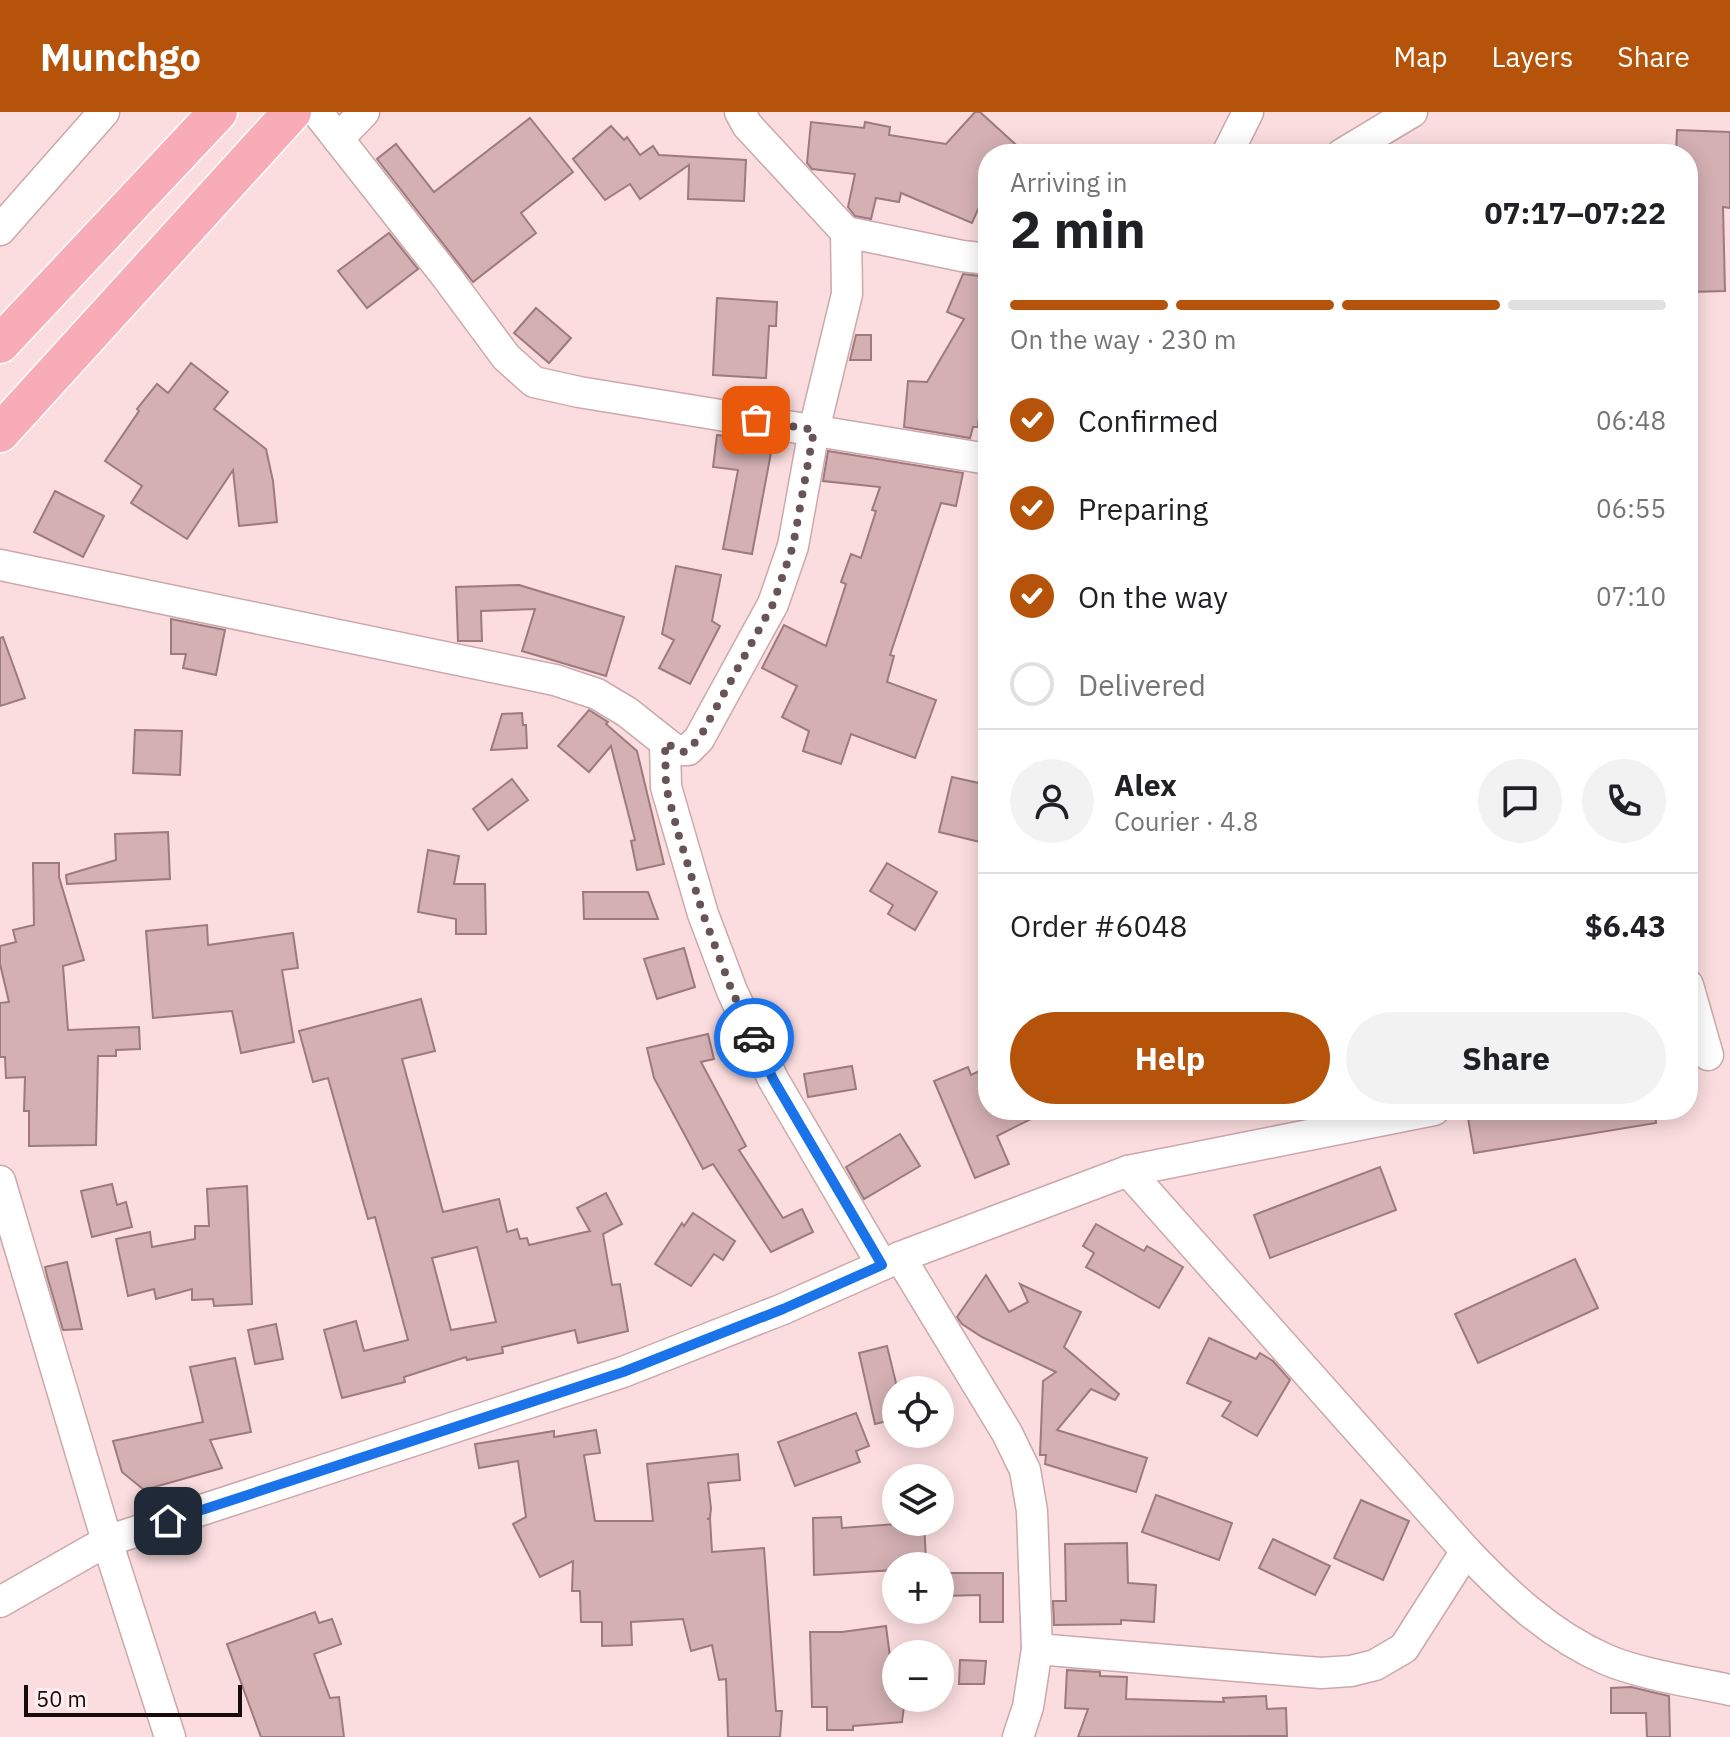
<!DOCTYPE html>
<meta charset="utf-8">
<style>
:root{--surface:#fff;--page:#f2f2f2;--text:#202124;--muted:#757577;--line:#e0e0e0;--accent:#b45309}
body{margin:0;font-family:"IBM Plex Sans",sans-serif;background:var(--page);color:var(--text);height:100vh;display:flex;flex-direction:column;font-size:30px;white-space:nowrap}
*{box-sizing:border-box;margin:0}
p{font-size:26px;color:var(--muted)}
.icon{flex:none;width:44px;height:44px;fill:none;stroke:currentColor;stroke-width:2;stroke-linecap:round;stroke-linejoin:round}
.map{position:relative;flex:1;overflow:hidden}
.side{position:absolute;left:978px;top:32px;width:720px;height:976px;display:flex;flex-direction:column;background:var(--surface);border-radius:32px;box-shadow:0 4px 20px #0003}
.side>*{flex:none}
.controls{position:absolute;left:882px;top:1264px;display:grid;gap:16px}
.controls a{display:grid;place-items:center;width:72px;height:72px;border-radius:50%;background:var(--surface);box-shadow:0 4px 20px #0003;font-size:40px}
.scale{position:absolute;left:24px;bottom:20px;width:218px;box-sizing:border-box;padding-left:8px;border:4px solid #170b0c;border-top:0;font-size:22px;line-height:28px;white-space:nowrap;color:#170b0c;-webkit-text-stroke:6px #feeeef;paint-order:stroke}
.pin{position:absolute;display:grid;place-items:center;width:68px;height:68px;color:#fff;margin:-34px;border-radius:16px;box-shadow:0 4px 12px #0006}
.courier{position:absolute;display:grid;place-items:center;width:80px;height:80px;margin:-40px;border:6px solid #1a73e8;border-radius:50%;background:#fff;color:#222;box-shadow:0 2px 10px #0007}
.head em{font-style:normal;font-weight:700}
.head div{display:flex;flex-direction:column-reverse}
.head{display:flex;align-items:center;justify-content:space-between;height:136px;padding:0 32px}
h1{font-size:52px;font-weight:700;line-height:60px}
.bar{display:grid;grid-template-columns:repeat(4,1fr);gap:12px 8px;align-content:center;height:96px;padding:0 32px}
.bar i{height:10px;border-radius:6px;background:var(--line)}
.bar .active{background:var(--accent)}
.bar p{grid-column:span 4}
.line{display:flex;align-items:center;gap:20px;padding:0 32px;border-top:2px solid var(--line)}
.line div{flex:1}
.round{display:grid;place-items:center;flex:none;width:84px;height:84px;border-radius:42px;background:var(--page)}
ol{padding:0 32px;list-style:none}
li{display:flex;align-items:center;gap:24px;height:88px}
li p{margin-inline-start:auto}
li .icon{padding:8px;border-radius:50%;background:var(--accent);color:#fff;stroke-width:4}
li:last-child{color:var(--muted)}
li i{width:44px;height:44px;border:4px solid var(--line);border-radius:50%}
.action{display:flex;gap:16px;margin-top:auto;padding:16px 32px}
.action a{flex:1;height:92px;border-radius:48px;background:var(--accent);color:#fff;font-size:32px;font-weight:700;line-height:92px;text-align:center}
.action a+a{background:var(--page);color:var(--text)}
header{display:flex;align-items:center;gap:48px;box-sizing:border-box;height:112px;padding:0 40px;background:var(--accent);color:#fff}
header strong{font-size:38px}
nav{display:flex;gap:44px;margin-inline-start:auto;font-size:28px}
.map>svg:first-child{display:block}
</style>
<header>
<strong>Munchgo</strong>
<nav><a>Map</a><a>Layers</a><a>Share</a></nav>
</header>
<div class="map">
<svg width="1730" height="1625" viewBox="0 0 1730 1625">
<rect width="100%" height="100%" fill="#fbdddf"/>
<g fill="#d4b0b3" stroke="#9c7a7d" stroke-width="2" fill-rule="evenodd">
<path d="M975,0H980L1026,42H988V75L972,111L901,81L899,90L876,86L871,107L855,104L848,95L855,62L812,57L807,51L811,10L864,16L865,10L890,15L889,23L946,32Z"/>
<path d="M530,6L573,60L521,101L536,121L473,170L377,47L396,32L434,80Z"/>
<path d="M611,14L624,28L627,25L640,43L653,34L659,43L746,48L744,89L688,87L689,53L640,87L630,72L605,88L573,47Z"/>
<path d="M1677,18L1730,20V96L1723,95L1725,179L1691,180L1688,42H1676Z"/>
<path d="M389,121L418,157L367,196L338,159Z"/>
<path d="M963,162L988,165V280L980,294L978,315H973L970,326L904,315L908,269L927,270L964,207L947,200Z"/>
<path d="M717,186L777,190L776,214H769L766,266L713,263Z"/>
<path d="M536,196L571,226L549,251L514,221Z"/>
<path d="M856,223H871V248H850Z"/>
<path d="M191,251L228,280L214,297L266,337L273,369L277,410L239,414L233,358L187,427L131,391L142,374L105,349L139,299L137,297L157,272L168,281Z"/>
<path d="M717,323L773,330L752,442L723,437L738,358L713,355Z"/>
<path d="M828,339L963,361L956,394L941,391L890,543L894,544L887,570L936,588L915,646L851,622L841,652L803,639L809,619L782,605L797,574L762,556L784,513L826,534L846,472L841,470L851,442L861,446L876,399L872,398L880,375L823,369Z"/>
<path d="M55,379L104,404L83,445L34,420Z"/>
<path d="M676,454L721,463L712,509L720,514L690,572L659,556L674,528L662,522Z"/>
<path d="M519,473L624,505L606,564L522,539L535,497L481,499L482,529H458L456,475Z"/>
<path d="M171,507L225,518L216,563L183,556L186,542H171Z"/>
<path d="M3,525L25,586L0,594V526Z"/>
<path d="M589,598L608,610L606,612L637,639L664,752L637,758L631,729L635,728L611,634L589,660L558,634Z"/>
<path d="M522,601L523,613H526L527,636L491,638L502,602Z"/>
<path d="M135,618L182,619L180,663L133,661Z"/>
<path d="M952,665L988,673V713L984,731L939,720Z"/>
<path d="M512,667L528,688L488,718L473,697Z"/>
<path d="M168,720L170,767L67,772L66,763L116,748L115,722Z"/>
<path d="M428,738L459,744L454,772H485L486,822H456V807L418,800Z"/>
<path d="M33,751H59V765L84,848L63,854L68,918L139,915L140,937L116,938V944H98L96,1033L29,1034V999H24L25,965L6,966L5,945H0V891L9,890L0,852V834L16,830L13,818L34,813Z"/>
<path d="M887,751L937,780L915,818L888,802L893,793L870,779Z"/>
<path d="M583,780H648L658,807H584Z"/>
<path d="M207,813L208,833L293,821L298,856L282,858L294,930L241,941L232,899L153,906L146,819Z"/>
<path d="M684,836L695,875L657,887L644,847Z"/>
<path d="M421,887L435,939L402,947L443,1100L499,1087L507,1120L517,1117L520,1127L527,1126L529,1133L590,1119L577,1096L606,1081L622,1112L603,1122L612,1173L620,1172L628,1219L578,1231L575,1218L502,1235L503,1241L467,1248L466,1245L404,1265L405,1270L342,1286L324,1218L356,1209L364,1239L408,1228L375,1105L368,1107L328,966L313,970L299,919ZM477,1135L496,1210L451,1218L432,1146Z"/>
<path d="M708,922L714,947L701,950L746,1034L739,1038L783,1106L802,1097L813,1120L771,1140L713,1052L703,1057L654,966L647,936Z"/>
<path d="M852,954L856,977L808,985L804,962Z"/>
<path d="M968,955L971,963L988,955V998H1049L997,1024L1009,1052L975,1066L934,969Z"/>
<path d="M1515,998H1655L1656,1011L1474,1041L1468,1006Z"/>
<path d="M900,1022L920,1054L864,1087L846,1055Z"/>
<path d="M1380,1055L1396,1098L1270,1146L1254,1103Z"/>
<path d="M112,1072L117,1093L126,1090L132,1115L92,1125L81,1079Z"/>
<path d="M247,1074L252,1192L214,1194L213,1187L192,1188V1177L156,1187L154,1177L128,1184L116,1127L150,1120L152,1135L195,1127V1114H209L207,1077Z"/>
<path d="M693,1101L735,1129L723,1148L714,1142L691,1174L655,1152L682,1111L684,1114Z"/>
<path d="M1096,1112L1144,1139L1147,1134L1183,1155L1159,1196L1086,1155L1094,1141L1083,1134Z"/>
<path d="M1575,1147L1598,1196L1478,1251L1455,1202Z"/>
<path d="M67,1150L82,1217L63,1218L47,1164L45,1155Z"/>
<path d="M986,1163L1009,1200L1028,1190L1020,1172L1081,1200L1064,1235L1119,1282L1115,1288L1091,1277L1057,1318L1147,1346L1136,1380L1045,1352L1046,1343H1040L1043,1269L1056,1260L982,1225L962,1212L957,1205Z"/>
<path d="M276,1212L283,1247L255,1252L248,1218Z"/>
<path d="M1209,1226L1256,1247L1260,1241L1273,1249L1290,1268L1257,1324L1222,1304L1231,1290L1187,1271Z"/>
<path d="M887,1234L896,1271V1307L875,1312L859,1241Z"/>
<path d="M235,1246L251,1320L210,1328L222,1356L144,1378L122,1360L113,1329L203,1310L190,1255Z"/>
<path d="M856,1301L869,1334L856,1339L860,1350L795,1374L778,1330Z"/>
<path d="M596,1318L600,1341L584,1343L595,1409H653L647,1352L738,1342L740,1368L708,1371L711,1396L710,1406L707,1407H710L712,1440L764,1436L776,1599H782L780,1625H728L726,1567L719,1568L712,1533L691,1539L683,1507L631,1510L632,1533L602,1534V1510H581L580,1479H572L573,1449L540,1465L513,1412L526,1405L518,1349L479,1356L475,1332L554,1319V1325Z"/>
<path d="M1156,1383L1232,1411L1219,1448L1142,1420Z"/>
<path d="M1361,1388L1409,1409L1383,1468L1334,1446Z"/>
<path d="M841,1405L842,1416L924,1410L926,1448L896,1450V1458L814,1463L813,1406Z"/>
<path d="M1273,1427L1330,1454L1315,1483L1259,1456Z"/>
<path d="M1127,1431L1128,1471L1156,1473L1154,1510L1121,1508V1512L1054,1513L1053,1489H1066L1065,1432Z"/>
<path d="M942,1461H1003V1510H980V1483L942,1484Z"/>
<path d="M315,1500L319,1511L332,1507L341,1532L314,1542L330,1586L339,1585L344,1625H261L227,1532Z"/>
<path d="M886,1514L892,1560L896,1559V1586H905L902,1610L853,1614V1618H827V1595H812L810,1520H842Z"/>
<path d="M960,1548L986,1549L984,1572H959Z"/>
<path d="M1067,1558L1100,1560V1564L1127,1565L1126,1587L1224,1590L1223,1586L1266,1584L1267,1597L1286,1596L1287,1624L1078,1625L1088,1597L1065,1596Z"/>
<path d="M1631,1575L1669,1584L1670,1625H1647L1646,1601H1611V1576Z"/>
</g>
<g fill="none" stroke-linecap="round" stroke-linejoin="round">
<g stroke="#cca8ab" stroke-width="33">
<g id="minor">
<path d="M317,0L446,164L506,245L534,270L579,280L988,347"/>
<path d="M338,27L364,0"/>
<path d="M1227,42L1248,0"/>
<path d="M1342,42L1412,0"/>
<path d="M0,118L104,0"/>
<path d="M846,120L962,144L988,147"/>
<path d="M0,453L555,568L597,582L627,600L675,638H688L699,627L773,492L793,434L814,318L847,182L846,120L747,13L740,0"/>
<path d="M665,631L666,675L703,802L732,879L773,967L882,1153"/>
<path d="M1688,873L1708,943"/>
<path d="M1128,1059L1466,1439C1507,1482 1550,1523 1605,1547C1639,1562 1693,1570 1730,1578"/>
<path d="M0,1069L107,1429L170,1625"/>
<path d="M900,1145L1007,1321L1025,1358L1032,1399L1037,1537L1028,1595L1018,1625"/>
<path d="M0,1490L107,1429L623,1260L783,1197L900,1145L1128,1059L1434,998"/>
<path d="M1037,1537L1321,1561L1351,1559L1375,1553L1404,1536L1466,1439"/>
</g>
</g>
<g stroke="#fff" stroke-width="41">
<g id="major">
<path d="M0,232L218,0"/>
<path d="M0,321L292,0"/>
</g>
</g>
<use href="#minor" stroke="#fff" stroke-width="30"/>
<use href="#major" stroke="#f7acb8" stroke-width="38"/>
</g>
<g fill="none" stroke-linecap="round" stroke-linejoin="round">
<path stroke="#675456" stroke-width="8" stroke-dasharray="0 14.4" d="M754,926L732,879L703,802L678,721L666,675L665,631L684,640L699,627L773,492L793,434L814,318L756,308"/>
<path stroke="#1a73e8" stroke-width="10" d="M168,1409L623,1260L783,1197L882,1153L773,967L754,926"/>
</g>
</svg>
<div class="controls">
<a><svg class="icon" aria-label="locate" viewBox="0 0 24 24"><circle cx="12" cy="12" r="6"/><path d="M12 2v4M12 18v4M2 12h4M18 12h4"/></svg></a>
<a><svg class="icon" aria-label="layers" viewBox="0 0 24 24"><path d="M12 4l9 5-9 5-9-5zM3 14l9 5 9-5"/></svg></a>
<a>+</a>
<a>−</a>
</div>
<div class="scale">50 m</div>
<div class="pin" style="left:756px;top:308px;background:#ea580c"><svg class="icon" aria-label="bag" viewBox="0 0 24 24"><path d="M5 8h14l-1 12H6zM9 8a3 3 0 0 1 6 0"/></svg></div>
<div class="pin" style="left:168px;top:1409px;background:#1f2937"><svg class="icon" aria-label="home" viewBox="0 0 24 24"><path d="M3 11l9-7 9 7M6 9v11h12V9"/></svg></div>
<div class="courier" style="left:754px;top:926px"><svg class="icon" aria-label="car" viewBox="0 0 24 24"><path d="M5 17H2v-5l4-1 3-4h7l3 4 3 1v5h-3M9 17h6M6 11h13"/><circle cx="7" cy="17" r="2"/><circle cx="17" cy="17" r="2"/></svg></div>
<section class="side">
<div class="head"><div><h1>2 min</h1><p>Arriving in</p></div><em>07:17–07:22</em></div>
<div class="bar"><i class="active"></i><i class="active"></i><i class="active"></i><i></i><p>On the way · 230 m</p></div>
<ol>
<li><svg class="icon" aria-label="check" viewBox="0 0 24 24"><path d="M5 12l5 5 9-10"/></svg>Confirmed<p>06:48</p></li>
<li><svg class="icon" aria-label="check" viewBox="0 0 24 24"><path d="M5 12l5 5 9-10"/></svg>Preparing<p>06:55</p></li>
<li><svg class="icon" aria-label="check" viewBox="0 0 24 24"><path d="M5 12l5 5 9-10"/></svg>On the way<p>07:10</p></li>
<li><i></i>Delivered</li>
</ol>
<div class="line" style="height:144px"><a class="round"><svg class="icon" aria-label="person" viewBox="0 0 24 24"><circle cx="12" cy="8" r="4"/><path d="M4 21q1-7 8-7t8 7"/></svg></a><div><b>Alex</b><p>Courier · 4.8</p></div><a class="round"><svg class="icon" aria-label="chat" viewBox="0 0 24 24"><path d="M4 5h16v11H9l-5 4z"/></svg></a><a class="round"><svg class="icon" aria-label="phone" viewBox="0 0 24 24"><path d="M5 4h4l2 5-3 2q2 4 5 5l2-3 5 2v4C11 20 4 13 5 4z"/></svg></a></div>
<div class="line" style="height:104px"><div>Order #6048</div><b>$6.43</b></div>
<div class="action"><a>Help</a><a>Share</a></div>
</section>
</div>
